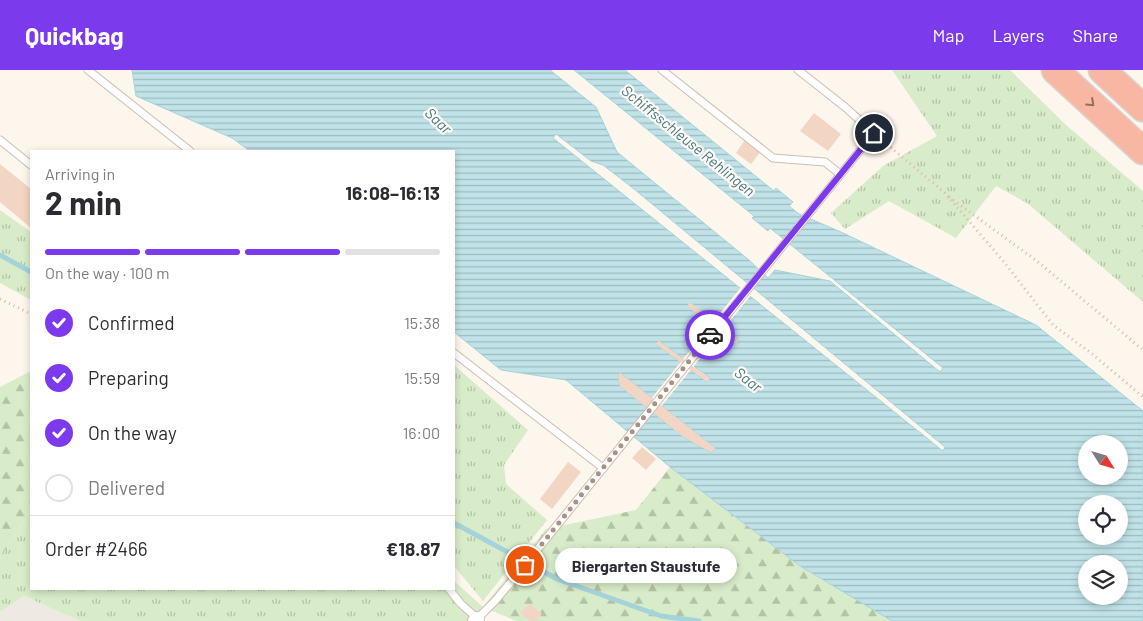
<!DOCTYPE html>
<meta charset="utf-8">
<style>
:root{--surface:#fff;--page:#f2f2f3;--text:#2b2b33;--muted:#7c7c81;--line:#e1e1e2;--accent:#7c3aed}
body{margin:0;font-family:Barlow,sans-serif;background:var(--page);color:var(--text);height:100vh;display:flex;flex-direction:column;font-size:19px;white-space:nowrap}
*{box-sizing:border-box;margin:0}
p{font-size:16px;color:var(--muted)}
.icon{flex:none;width:28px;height:28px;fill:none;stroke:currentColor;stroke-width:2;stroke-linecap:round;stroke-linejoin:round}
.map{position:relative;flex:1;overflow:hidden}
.drawer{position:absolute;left:30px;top:80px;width:425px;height:440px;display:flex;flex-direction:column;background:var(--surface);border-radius:0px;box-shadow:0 2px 8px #0003}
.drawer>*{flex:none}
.needle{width:32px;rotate:127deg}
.tools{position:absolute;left:1078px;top:365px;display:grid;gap:10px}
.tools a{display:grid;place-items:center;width:50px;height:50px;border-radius:50%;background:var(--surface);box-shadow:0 2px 8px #0003;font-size:25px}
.pin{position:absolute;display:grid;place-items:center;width:42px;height:42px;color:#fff;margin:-21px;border:2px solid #fff;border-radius:50%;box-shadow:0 1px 5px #0007}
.courier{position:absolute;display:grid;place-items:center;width:50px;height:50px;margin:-25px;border:4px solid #7c3aed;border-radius:50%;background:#fff;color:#222;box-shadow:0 1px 6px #0007}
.bubble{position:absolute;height:35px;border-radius:18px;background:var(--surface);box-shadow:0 2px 8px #0003;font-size:16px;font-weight:700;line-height:35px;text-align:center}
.summary em{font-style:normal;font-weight:700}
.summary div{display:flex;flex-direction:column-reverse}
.summary{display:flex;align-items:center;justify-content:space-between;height:85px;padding:0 15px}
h1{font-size:32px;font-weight:700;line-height:38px}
.bar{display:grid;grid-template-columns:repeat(4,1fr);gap:8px 5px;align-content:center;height:60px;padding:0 15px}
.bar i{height:6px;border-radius:4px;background:var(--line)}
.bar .selected{background:var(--accent)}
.bar p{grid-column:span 4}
.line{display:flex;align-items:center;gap:12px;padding:0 15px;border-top:1px solid var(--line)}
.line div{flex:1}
ol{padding:0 15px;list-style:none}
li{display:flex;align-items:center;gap:15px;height:55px}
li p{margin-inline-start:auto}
li .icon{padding:5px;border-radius:50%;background:var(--accent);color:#fff;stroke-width:4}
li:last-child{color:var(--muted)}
li i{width:28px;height:28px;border:2px solid var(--line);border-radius:50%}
header{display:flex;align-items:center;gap:30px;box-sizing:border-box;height:70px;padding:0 25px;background:var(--accent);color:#fff}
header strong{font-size:24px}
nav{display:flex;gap:28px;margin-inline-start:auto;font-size:18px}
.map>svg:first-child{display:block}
</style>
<header>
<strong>Quickbag</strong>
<nav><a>Map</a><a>Layers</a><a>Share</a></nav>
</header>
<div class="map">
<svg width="1143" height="551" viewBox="0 0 1143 551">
<defs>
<pattern id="grass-tufts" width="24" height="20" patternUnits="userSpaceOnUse" patternTransform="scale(1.25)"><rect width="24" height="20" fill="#d8ecc9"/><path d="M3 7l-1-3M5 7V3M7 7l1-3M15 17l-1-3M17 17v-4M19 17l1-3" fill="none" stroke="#b4c2a5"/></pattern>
<pattern id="forest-firs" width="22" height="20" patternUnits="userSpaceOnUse" patternTransform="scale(1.25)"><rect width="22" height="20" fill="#d8ecc9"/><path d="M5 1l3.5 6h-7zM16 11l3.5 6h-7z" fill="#b4c2a5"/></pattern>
<pattern id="water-rules" width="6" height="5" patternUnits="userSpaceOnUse" patternTransform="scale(1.25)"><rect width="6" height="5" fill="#bfe3e8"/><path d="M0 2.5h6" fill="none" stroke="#a0bbbe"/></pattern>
</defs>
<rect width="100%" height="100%" fill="#fdf6ec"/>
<path fill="#efe9e4" d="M24,526L80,551H0V542Z"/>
<g fill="url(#grass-tufts)">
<path d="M892,0H1010L1066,55L1143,121V232L1027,133L996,116L956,168L889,131L845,159L831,143L883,96L937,66Z"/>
<path d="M0,140L31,162V230L0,213Z"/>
<path d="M454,295L528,360L504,395L506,414L547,450L483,531L454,496Z"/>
<path d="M31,440V519H454V511L483,537L474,551H80L24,526L0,542V488Z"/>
</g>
<g fill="url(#forest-firs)">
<path d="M31,301V440L0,488V317Z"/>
<path d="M670,397L800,496L892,551H516L483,537L546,459L636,440Z"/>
</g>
<path fill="url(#water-rules)" stroke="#a5d3da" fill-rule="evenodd" d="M132,0H550L596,37L617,82L749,190L768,208L775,200L830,211L940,302L943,298L770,158L768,161L752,148L754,146L574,0H625L774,121L776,118L793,132L789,136L799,144L841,162L1036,255L1143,341V551H892L800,496L670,397L566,310L501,300L454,262V81H250L232,68L136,26ZM556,64L591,91L603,95L634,119L945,377L943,381L553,68ZM659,271L710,308L707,312L657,275ZM620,303L715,378L712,383L682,366L620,316L618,306ZM1086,374H1119V406H1086ZM1086,434H1119V466H1086ZM1086,494H1119V526H1086Z"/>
<path fill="#fdf6ec" d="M742,216L752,224L660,338L650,330Z"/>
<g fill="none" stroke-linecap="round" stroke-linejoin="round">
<g stroke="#a5d3da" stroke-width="5">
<path d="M0,185L31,202"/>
<path d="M454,453L557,509L661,546L699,551"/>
</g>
</g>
<g fill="#f3d5c3">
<path d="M814,43L841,64L828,81L800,61Z"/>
<path d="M749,64L765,76L751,94L736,83Z"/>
<path d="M0,94L31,119V158L0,132Z"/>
<path d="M690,232L739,270L736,274L687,236Z"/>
<path d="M659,271L710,309L707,312L656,274Z"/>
<path d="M620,303L715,378L712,383L682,366L620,316L618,306Z"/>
<path d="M642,377L656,389L646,400L632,388Z"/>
<path d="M568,392L581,402L552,439L540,429Z"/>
<path d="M530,534L542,544L536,551H530L520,543Z"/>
</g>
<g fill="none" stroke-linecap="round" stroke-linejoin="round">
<g stroke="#d1beb0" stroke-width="9">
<g id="lane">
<path d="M88,0L190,81"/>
<path d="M662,0L773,88L825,92L840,104"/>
<path d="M0,70L31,95"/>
<path d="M454,283L603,398"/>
<path d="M449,519L461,534L478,549"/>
<path d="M477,549L495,531L516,506L874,63L845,37L798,0"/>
</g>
</g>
<g stroke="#d1beb0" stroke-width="16">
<path id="street" d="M475,551L477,549"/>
</g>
<g stroke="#dad1cd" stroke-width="29">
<g id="highway">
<path d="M1055,0L1143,81"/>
<path d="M1102,0L1143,38"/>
</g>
</g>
<g stroke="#d9b8a5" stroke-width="3" stroke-dasharray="1 4" stroke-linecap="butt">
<path d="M883,71L945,123L1004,192L1053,255L1091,283L1143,327"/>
<path d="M949,127L1037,191L1143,280"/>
<path d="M0,229L31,244"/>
</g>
<use href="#lane" stroke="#fff" stroke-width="7"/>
<use href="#street" stroke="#fff" stroke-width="14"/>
<use href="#highway" stroke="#f7b7a3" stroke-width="26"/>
</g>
<defs><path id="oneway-chevron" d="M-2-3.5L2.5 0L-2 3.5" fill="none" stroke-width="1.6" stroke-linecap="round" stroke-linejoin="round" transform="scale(1.25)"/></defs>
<use stroke="#936e5e" href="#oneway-chevron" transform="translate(1091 33) rotate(43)"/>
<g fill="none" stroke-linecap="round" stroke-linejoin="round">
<path stroke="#a89285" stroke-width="5" stroke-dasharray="0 9" d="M525,495L710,265"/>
<path stroke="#7c3aed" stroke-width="6" d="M710,265L874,63"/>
</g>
<g text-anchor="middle" stroke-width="4.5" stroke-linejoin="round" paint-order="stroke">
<g font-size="15" font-style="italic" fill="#437c86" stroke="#fffaf3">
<text transform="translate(438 51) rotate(44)" y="5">Saar</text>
<text transform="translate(688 71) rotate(39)" y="5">Schiffsschleuse Rehlingen</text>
<text transform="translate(748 310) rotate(38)" y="5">Saar</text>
</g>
</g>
</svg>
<div class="tools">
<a><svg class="needle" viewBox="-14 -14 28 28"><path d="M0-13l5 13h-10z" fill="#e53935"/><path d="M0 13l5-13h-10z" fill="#7c7c81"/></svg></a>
<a><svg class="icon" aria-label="locate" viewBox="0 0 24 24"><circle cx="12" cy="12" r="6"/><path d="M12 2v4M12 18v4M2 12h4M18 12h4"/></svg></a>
<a><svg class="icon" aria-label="layers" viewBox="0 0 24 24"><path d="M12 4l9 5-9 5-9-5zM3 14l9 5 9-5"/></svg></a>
</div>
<div class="pin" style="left:525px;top:495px;background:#ea580c"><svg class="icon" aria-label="bag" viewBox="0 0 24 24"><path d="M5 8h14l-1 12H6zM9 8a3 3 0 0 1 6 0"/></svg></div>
<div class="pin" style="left:874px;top:63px;background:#1f2937"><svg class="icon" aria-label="home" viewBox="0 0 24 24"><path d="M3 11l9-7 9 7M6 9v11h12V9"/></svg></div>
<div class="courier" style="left:710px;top:265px"><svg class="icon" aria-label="car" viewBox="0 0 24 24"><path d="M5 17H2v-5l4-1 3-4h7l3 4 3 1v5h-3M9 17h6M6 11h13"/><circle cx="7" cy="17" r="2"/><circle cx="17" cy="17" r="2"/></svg></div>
<div class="bubble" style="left:555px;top:478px;width:182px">Biergarten Staustufe</div>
<section class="drawer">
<div class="summary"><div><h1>2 min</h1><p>Arriving in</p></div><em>16:08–16:13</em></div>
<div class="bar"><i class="selected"></i><i class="selected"></i><i class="selected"></i><i></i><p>On the way · 100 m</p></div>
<ol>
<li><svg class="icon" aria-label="check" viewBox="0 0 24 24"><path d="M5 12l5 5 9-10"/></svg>Confirmed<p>15:38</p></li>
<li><svg class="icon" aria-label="check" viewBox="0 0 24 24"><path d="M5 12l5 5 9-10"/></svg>Preparing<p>15:59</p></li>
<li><svg class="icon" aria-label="check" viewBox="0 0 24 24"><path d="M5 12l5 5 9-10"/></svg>On the way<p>16:00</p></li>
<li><i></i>Delivered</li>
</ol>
<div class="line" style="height:65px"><div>Order #2466</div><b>€18.87</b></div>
</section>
</div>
